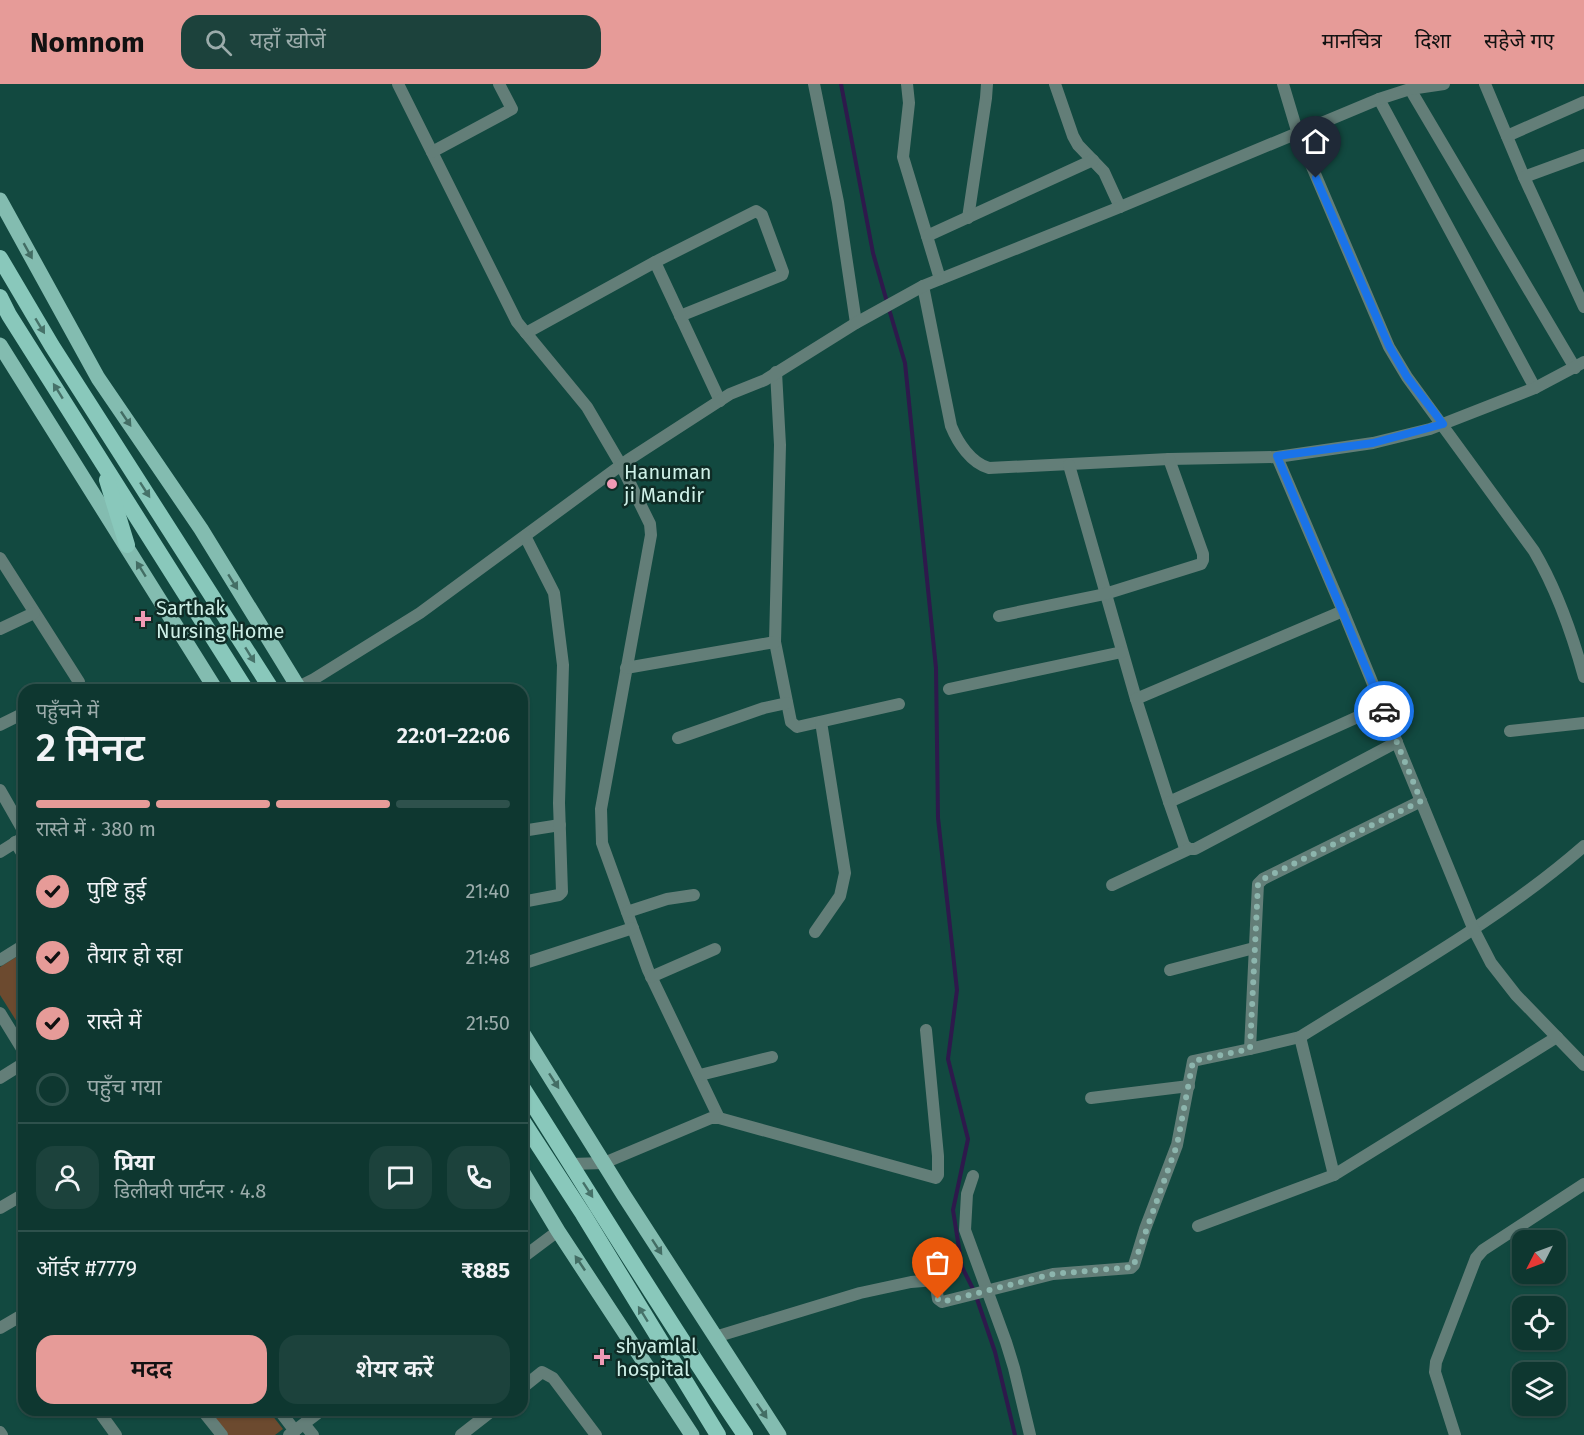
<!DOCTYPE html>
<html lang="hi">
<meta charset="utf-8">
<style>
:root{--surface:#0e3730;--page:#1c423c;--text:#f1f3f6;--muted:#9bacab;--line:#2e514c;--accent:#e69b98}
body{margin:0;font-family:"Fira Sans","Noto Sans Devanagari",sans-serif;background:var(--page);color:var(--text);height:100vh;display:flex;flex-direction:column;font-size:22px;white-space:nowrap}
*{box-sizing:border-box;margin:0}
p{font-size:20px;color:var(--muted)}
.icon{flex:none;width:33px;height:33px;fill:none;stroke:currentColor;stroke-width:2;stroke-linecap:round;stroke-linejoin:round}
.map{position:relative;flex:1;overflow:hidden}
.details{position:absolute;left:18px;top:600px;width:510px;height:732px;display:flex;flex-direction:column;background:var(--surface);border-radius:18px;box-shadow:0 2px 4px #0004,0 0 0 2px var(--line)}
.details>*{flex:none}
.needle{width:39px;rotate:228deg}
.fabs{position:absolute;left:1512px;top:1146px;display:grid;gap:12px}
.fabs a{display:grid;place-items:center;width:54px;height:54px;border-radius:12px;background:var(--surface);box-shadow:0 2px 4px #0004,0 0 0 2px var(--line);font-size:30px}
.pin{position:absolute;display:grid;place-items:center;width:51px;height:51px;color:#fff;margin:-62px -26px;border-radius:50% 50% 50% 0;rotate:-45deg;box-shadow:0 0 6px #0007}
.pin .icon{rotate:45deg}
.courier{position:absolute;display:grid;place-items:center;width:60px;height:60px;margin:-30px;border:4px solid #1a73e8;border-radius:50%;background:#fff;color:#222;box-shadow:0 2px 8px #0007}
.head em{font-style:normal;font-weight:600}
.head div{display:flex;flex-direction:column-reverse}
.head{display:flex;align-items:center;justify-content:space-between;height:102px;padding:0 18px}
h1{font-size:39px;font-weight:600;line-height:45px}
.bar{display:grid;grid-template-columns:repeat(4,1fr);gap:9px 6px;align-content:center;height:72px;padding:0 18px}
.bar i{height:8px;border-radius:4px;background:var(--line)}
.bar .selected{background:var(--accent)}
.bar p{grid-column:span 4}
.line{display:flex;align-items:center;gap:15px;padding:0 18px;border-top:2px solid var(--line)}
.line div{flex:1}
.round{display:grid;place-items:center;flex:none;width:63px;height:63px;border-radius:18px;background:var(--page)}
ol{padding:0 18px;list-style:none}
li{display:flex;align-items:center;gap:18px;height:66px}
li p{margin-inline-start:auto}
li .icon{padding:6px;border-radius:50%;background:var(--accent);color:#111;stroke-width:4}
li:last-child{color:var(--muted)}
li i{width:33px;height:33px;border:3px solid var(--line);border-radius:50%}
.action{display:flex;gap:12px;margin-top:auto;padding:12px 18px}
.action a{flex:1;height:69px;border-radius:18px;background:var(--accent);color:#111;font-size:24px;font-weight:600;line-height:69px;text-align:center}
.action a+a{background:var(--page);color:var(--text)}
header{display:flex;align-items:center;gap:36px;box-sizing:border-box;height:84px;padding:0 30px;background:var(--accent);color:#111}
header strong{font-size:28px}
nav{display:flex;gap:33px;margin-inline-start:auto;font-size:21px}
.search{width:420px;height:54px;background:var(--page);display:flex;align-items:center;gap:15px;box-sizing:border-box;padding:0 21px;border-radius:18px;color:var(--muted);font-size:22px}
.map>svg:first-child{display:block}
</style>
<header>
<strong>Nomnom</strong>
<div class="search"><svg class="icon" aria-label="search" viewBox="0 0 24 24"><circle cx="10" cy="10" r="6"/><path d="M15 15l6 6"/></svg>यहाँ खोजें</div>
<nav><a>मानचित्र</a><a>दिशा</a><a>सहेजे गए</a></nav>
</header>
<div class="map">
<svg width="1584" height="1351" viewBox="0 0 1584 1351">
<rect width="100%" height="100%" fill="#124940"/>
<g fill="#6c4a2f">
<path d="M24,868V949L0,911V883Z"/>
<path d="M208,1326H268L283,1345L275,1351H228Z"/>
</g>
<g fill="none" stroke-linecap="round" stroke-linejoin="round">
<g stroke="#2e194c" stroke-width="4">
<path d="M841,0L873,169L887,218"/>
<path d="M889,225L905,279L936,584L938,734L957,906L948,975L968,1055L953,1126L962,1183L975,1209L995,1268L1015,1351"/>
</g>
<g stroke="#637e78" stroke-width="12">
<path d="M398,0L517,238L587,323L621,381L650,440L651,451L601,725L602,759L648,886L719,1034"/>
<path d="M814,0L838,118L856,239"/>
<path d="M907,0L909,19L903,73L940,195"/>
<path d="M1055,0L1073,52L1078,61L1104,88L1120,123"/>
<path d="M1283,0L1298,50L1389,263L1407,293L1534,467C1557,506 1572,549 1584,593"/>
<path d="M1485,0L1524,93"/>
<path d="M1410,5L1575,284"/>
<path d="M1379,15L1535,304"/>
<path d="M1507,52L1584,18"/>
<path d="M432,68L512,25L499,0"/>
<path d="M1584,71L1524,93L1584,223"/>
<path d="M968,134L986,14L987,0"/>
<path d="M927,152L1093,76"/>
<path d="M655,178L756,127L762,131L783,188L782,191L680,232"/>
<path d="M923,202L951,342C958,359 971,379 989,384L1169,375L1277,373"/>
<path d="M526,249L655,178L720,317"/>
<path d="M776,288L780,361L775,558L791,638L797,643L899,620"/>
<path d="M1069,381L1136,615"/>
<path d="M0,474L79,598L78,602L74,606"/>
<path d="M1343,527L1136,615L1169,718L1382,622"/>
<path d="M999,532L1105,510L1201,480L1203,476V470L1169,375"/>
<path d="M0,545L34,529"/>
<path d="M626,584L775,558"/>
<path d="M298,603L314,595L420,529L628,376L730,310L765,296L856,239L923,202L1120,123L1379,15L1410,5L1444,0"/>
<path d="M949,605L1122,568"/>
<path d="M0,641L24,629"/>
<path d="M1510,647L1584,639"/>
<path d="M678,654L764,624L787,619"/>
<path d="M0,706L24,748"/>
<path d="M1169,718L1184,761L1189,765H1195L1397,658"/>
<path d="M522,747L560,741"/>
<path d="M15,758L24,772"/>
<path d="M0,768L24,753"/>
<path d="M1112,801L1189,765"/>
<path d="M522,818L559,811L562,808L559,719L563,581L554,509L525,452"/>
<path d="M627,828L667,815L694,811"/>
<path d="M815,848L840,812L845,789L821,638"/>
<path d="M0,876L24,861"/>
<path d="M522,880L633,844"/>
<path d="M1170,886L1254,864"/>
<path d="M651,893L715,865"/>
<path d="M0,929L24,968"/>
<path d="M1300,953L1250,965L1258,800L1263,795L1421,717"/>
<path d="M1557,953L1334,1091L1300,953C1396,893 1498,837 1584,762"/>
<path d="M700,991L772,973"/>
<path d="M0,994L24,979"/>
<path d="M1091,1014L1189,1002"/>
<path d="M571,1080L604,1079L711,1034H719L936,1094L938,1091V1072L926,946"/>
<path d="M973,1092L967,1110L965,1146L1006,1258L1014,1284L1030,1351"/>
<path d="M0,1124L24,1110"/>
<path d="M1198,1142L1334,1091"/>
<path d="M522,1174L558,1147"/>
<path d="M0,1244L24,1230"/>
<path d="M715,1253L860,1209L911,1198L935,1196L938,1215L942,1218L1053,1190L1131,1184L1134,1181L1145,1145L1177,1061L1193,977L1250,965"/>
<path d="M522,1304L542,1288L553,1294L596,1351"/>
<path d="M98,1326L116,1351"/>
<path d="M202,1326L222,1351"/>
<path d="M279,1326L295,1347"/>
<path d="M304,1340L313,1351"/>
<path d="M0,1348L2,1351"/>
<path d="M289,1351L322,1326"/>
<path d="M461,1351L493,1326"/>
<path d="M1455,1351L1435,1288L1436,1278L1476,1174L1483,1166L1584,1100"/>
</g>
<path stroke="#637e78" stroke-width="12" d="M1584,278L1535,304L1430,345L1373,359L1277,373L1343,527L1473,844L1491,879L1516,911L1584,981"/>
<g stroke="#83bcb0" stroke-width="15">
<path d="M0,116L98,294L201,445L300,606"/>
<path d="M0,261L216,606"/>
<path d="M522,948L623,1110L779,1351"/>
<path d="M522,1087L558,1147L692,1351"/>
</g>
<g stroke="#89c8bb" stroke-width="16">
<path d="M0,174L52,262L272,606"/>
<path d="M0,213L9,231L246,606"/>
<path d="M107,396L127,461"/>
<path d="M522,1003C596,1119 667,1237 745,1351"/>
<path d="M522,1036L583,1130L718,1351"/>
</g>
</g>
<defs><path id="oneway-solid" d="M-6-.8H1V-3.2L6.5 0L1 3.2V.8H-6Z" transform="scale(1.5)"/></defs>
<g fill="#436d64">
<use href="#oneway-solid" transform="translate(28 167) rotate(61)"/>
<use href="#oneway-solid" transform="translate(126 335) rotate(56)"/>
<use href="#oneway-solid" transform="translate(141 485) rotate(-122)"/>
<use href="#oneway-solid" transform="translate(233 498) rotate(58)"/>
<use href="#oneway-solid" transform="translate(554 997) rotate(57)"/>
<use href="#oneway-solid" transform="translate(657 1163) rotate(57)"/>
<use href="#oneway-solid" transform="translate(580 1179) rotate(-124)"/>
<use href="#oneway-solid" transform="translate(762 1327) rotate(55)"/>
</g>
<g fill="#467269">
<use href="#oneway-solid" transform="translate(40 242) rotate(59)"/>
<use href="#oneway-solid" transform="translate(58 307) rotate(-122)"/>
<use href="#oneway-solid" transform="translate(145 406) rotate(57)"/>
<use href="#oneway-solid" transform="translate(250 571) rotate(58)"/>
<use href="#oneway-solid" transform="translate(588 1106) rotate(57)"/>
<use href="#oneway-solid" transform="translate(643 1230) rotate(-122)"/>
</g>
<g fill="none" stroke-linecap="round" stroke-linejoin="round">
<path stroke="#8cb5ad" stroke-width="6" stroke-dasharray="0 10.8" d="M938,1215L942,1218L1053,1190L1133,1183L1177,1061L1193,977L1250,965L1258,800L1263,795L1421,717L1384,627"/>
<path stroke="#1a73e8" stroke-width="8" d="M1316,94L1389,262L1407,293L1443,340L1373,359L1277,372L1384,627"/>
</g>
<g fill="#f09ab5" stroke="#0f2c26" stroke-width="2">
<circle cx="612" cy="400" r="6"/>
<path d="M140 526h6v6h6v6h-6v6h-6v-6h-6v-6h6z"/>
<path d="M599 1264h6v6h6v6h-6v6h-6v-6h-6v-6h6z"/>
</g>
<g text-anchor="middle" stroke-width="5" stroke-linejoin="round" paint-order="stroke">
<g font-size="20" fill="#ceefe7" stroke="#0f2c26" text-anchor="start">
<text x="624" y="395">Hanuman<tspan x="624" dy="23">ji Mandir</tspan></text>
<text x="156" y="531">Sarthak<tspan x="156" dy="23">Nursing Home</tspan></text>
<text x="616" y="1269">shyamlal<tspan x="616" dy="23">hospital</tspan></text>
</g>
</g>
</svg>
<div class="fabs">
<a><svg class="needle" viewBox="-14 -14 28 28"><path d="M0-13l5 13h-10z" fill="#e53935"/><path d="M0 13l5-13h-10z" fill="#9bacab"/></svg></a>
<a><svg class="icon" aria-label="locate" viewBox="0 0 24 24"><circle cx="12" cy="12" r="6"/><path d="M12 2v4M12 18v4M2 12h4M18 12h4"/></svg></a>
<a><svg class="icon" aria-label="layers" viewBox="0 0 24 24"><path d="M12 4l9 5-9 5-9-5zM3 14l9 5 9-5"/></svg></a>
</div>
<div class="pin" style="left:938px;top:1215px;background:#ea580c"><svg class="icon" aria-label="bag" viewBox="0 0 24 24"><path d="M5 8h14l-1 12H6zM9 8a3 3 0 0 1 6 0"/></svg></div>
<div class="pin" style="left:1316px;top:94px;background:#1f2937"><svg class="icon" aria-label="home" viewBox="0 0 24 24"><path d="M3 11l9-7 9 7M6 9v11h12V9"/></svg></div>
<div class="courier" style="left:1384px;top:627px"><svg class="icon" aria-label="car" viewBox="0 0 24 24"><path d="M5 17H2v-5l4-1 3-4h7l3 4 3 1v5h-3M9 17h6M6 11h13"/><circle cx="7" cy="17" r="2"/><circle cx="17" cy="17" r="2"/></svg></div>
<section class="details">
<div class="head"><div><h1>2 मिनट</h1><p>पहुँचने में</p></div><em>22:01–22:06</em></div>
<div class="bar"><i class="selected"></i><i class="selected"></i><i class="selected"></i><i></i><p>रास्ते में · 380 m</p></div>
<ol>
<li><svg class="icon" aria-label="check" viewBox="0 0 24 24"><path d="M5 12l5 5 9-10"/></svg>पुष्टि हुई<p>21:40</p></li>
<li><svg class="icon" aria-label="check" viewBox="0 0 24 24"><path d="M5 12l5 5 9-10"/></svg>तैयार हो रहा<p>21:48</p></li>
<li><svg class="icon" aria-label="check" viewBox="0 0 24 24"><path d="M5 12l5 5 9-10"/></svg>रास्ते में<p>21:50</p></li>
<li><i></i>पहुँच गया</li>
</ol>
<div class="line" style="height:108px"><a class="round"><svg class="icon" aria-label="person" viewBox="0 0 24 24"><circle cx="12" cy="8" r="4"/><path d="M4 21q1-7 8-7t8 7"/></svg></a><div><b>प्रिया</b><p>डिलीवरी पार्टनर · 4.8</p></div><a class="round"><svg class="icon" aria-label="chat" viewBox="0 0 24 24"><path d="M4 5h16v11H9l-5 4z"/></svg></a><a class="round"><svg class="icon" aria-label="phone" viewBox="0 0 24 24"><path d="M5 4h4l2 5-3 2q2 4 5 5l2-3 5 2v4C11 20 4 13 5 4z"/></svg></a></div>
<div class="line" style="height:78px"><div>ऑर्डर #7779</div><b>₹885</b></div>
<div class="action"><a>मदद</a><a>शेयर करें</a></div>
</section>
</div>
